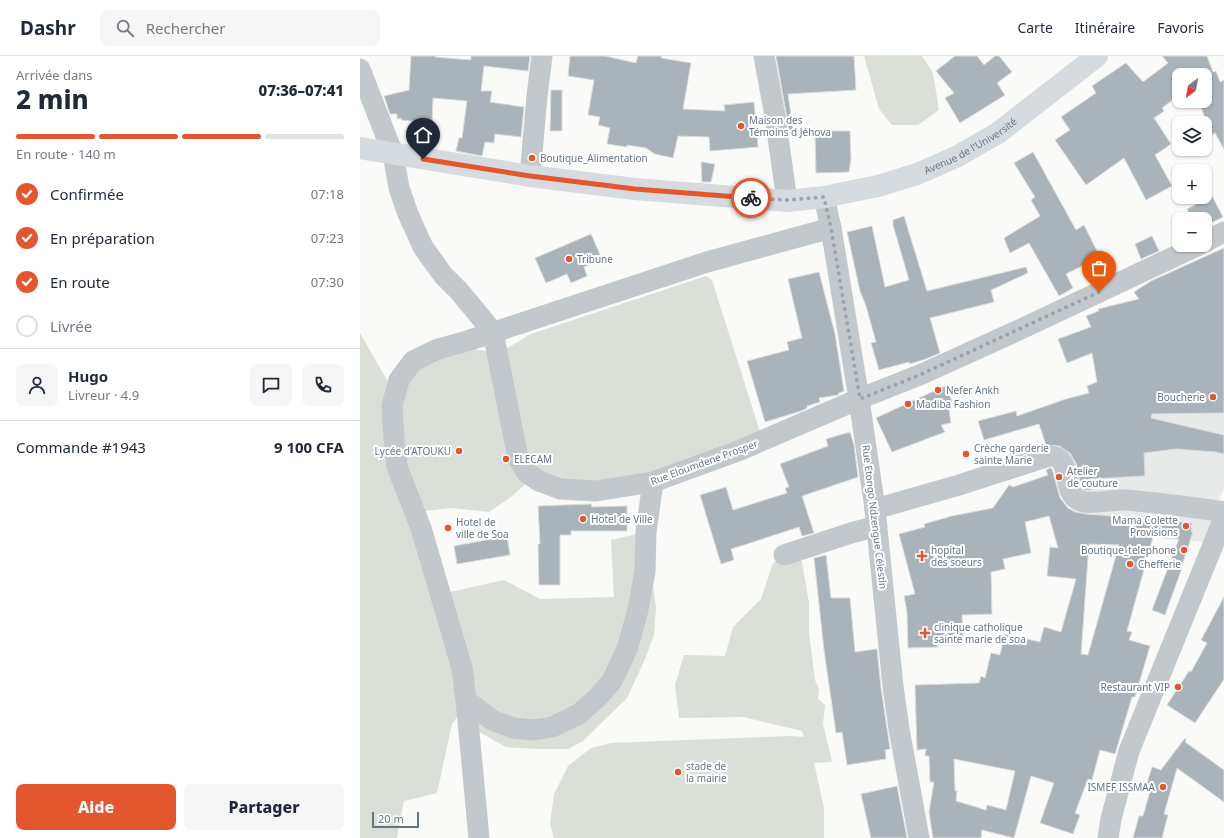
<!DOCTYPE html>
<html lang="fr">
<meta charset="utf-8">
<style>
:root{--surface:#fff;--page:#f6f6f7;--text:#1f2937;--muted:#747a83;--line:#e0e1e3;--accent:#e4572e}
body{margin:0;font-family:"Noto Sans",sans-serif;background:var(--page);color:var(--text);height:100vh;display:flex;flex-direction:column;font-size:15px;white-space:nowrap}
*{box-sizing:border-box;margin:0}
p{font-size:13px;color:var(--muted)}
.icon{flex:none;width:22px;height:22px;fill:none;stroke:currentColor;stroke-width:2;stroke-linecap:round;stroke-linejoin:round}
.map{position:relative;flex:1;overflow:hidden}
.side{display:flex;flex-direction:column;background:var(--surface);width:360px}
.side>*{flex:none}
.needle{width:26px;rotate:211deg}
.fabs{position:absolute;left:812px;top:12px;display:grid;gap:8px}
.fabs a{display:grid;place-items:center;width:40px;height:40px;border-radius:8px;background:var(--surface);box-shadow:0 1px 3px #0004;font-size:20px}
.scale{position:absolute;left:12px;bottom:10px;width:47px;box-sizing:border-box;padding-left:4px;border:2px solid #657683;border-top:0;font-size:11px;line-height:14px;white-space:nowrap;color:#657683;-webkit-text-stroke:3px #fff;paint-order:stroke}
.pin{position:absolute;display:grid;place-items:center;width:34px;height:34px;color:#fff;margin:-41px -17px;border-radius:50% 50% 50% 0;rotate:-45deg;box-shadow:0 0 4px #0007}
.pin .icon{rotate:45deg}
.courier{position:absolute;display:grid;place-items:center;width:40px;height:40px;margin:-20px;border:3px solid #e4572e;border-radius:50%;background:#fff;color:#222;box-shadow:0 1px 5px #0007}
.overview em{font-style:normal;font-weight:800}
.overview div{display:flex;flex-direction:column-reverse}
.overview{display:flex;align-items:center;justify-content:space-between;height:68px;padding:0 16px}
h1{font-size:26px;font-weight:800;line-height:30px}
.bar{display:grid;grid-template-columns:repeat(4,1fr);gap:6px 4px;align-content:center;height:48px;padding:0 16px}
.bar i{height:5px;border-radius:3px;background:var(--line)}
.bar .selected{background:var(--accent)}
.bar p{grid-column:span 4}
.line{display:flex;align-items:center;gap:10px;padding:0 16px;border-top:1px solid var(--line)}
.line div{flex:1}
.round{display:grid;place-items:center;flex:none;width:42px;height:42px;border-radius:8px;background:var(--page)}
ol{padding:0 16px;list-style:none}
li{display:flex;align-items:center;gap:12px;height:44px}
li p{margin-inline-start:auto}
li .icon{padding:4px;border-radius:50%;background:var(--accent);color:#fff;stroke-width:4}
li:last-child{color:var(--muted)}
li i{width:22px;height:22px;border:2px solid var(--line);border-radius:50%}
.cta{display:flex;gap:8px;margin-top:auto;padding:8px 16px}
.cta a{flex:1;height:46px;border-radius:8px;background:var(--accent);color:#fff;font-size:16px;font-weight:800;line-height:46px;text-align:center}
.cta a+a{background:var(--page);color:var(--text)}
header{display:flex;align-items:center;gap:24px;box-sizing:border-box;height:56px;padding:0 20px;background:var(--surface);border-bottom:1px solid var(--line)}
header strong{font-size:19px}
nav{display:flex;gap:22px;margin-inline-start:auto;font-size:14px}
.search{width:280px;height:36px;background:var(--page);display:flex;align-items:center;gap:10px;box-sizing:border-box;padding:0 14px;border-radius:8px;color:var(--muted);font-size:15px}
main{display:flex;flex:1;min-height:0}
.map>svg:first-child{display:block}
</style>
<header>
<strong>Dashr</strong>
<div class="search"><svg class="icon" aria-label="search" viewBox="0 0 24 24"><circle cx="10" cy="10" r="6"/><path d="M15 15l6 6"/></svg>Rechercher</div>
<nav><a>Carte</a><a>Itinéraire</a><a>Favoris</a></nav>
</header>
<main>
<section class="side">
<div class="overview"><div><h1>2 min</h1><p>Arrivée dans</p></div><em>07:36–07:41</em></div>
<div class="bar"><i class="selected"></i><i class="selected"></i><i class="selected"></i><i></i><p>En route · 140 m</p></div>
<ol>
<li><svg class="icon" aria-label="check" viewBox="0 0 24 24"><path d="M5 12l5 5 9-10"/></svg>Confirmée<p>07:18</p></li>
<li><svg class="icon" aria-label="check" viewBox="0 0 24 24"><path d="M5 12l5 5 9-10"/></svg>En préparation<p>07:23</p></li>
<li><svg class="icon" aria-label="check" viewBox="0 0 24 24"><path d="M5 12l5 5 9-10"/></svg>En route<p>07:30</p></li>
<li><i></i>Livrée</li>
</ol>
<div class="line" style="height:72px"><a class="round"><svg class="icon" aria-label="person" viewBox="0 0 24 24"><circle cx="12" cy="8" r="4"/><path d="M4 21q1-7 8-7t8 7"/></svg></a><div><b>Hugo</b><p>Livreur · 4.9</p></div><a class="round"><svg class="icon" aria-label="chat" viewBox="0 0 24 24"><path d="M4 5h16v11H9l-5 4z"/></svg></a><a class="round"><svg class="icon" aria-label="phone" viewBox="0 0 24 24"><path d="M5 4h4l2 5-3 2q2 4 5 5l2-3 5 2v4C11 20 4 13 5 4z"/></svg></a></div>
<div class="line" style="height:52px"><div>Commande #1943</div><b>9 100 CFA</b></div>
<div class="cta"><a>Aide</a><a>Partager</a></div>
</section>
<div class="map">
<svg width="864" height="782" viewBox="0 0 864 782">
<rect width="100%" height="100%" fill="#fafaf8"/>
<path fill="#e8e9e9" d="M864,236V432L858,446L852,466L843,486L715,474L713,455L708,436L709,403L705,389Z"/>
<g fill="#dadfd7">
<path d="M504,0H562L573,17L579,54L558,69H532L519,53Z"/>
<path d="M346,220L352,224L400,376L286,432L169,425L151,441L129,456L91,452L56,456L81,538L144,524L180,543L254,541L251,484L281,477L289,499L296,552L294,579L285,603L267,642L223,685L208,693H178L146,691L112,672L108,646L92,668L77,737L44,745L37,782H0V277L32,333L46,309L113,293L139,297L171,278Z"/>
<path d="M440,495L449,547V577L455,624L459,633L458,643L465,649L463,668L472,706L454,707L464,752V782H194L190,768L194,738L208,710L231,692L251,687L430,680L444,681L442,675L383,661L319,662L315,629L324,599L365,600L373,571L401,543L413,507Z"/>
</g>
<g fill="#aab3b9" stroke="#dcdcda" fill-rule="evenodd">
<path d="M51,0H75V1L111,4V0H170L168,15L124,10L121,35H132L130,46L164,51L161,81L135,78L134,87L125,86L122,100L96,95L99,82H102L107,45L73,42L72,67L41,64V62L37,63V58H30L24,40L49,34Z"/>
<path d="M210,0H245L276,7L278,0H301V2L331,7L323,53L365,55L364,49L394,46L398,91L350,95L349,81L318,80L313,102L295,98L286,92L267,89V91L247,88L250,72L238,69L240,61L228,59L234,24L208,20Z"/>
<path d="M416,0H494L496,34L428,38L433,74H429Z"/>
<path d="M595,0H617L624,9L635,0H639L652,16L637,27L645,39L600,67L585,42L594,37L576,15Z"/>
<path d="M802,0H847L853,16L856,15L860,26L864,24V93L855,77L851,79L839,45H845L846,19H819V39L802,52L804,55L794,62L811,88L795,99L812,130L786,144L764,102L726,129L695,84L710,74L701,61L736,37L732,30L766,7L783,26L808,7Z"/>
<path d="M191,34H202V75H190Z"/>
<path d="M455,75H490L491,103L489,116L456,117Z"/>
<path d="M673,96L716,174L724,169L740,201L706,218L713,232L699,240L669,187L650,197L644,182L680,160L671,144L675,141L654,107Z"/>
<path d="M341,106L355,108L351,126H342Z"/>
<path d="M852,140L863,161L845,170V163H832L827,153Z"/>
<path d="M544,160L567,235L666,211L668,217L631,234L634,246L570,262L580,297L566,303L549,308V306L519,314L511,287L516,286L506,250L500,235L487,176L512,170L525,231L549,224L533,169V164Z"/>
<path d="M231,178L242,203L224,211L227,220L211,227L207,218L186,227L175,202Z"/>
<path d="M792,180L799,195L781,203L775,188Z"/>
<path d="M864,192V357L792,358L791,362L864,379V398L856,396L816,393L784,397L785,420L730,423L731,434H725L721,430L716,407L710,397L699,390L686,389L679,368L624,384L618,365L656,355L657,360L706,343L729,337L727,330L737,326L732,297L707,307L698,283L731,271L726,260L739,255L738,253L779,243L774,236L791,225Z"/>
<path d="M459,216L475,278L484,335L479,337L478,339L459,342L460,346L447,350V352L441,355L405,366L387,305L429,294L427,286L442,282L428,223Z"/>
<path d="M585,330L592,345L588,347L591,367L581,369L585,376L532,396L516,362Z"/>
<path d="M490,376L494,389L498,421L442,440L454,477L442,480L439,471L384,489L371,493L374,504L361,508L340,439L366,431L373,454L427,437L425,432L429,431L420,408L468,390L466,383Z"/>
<path d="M690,412L692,413L693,416L700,442L708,452L715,456L726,458L832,467L831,476H833L821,512H822L805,559L792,554L819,483L793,481L767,575L772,576L769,584L790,590L775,641H772L755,698L740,694L732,724L728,723L715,757L720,759L713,778L680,767L694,727L671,720L654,782L622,774L621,782H573L569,756L574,726H570L569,700H565L566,693L557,694L555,629L619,627L621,620L625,622L631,597L640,599L645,578L680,586L684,571L701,576L716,523L687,520L690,491L698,492L689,460L665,466L671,497L643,503L645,513L631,516L632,558L602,559L603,589H577L578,591L548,592L547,556L544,540L555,538L539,478L565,471L564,468L592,460L633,452L649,429L653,431L688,419L686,414ZM729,488L759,489L728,599L721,598ZM594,703L655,715L646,754L627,749L626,754L596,745L597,735H595Z"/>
<path d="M231,448L232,451L267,450V475H211V479H200V529H179L178,488H180L178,450Z"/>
<path d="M147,480L150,499L97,508L94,490Z"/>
<path d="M466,499L471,542H490L495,596L517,593L521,632L530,693L525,694L526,703L487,709L482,676L476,677L464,594L454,502Z"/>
<path d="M864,541V623L835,667L807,649L829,615L831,616L847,587L841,584Z"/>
<path d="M825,682L826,683L825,686L864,714V746L817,712L804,758L808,759L802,782H773L779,760H783L791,732L786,730L792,711L801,714Z"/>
<path d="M537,730L547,782H511L501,738Z"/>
</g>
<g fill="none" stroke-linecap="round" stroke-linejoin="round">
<g stroke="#c3c8cc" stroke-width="21">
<path d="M404,0L415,60L427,145"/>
<path d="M0,13L33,98L39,132L48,158L63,191L83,219L99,235L133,276L158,402L167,417L179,425L200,433L236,435L293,426L378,395L499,343L562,318L661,273L839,189"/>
<path d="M170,120L177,40L182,0"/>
<path d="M464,141L471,172L499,343L515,453L533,630L539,673L559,782"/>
<path d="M845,186L864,176"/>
<path d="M515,453L599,429L689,400C715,399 699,439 721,445C735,449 752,443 766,444C799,447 832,451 864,456"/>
<path d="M424,499L491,477L517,470"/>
<path d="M106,644L132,664L153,672L174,674L192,671L219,658L238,641L252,625L267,593L277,558L285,516L286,476L293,426"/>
<path d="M119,782L106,644L102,612L61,472L37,411L34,383L32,350L39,324L53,305L78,293L107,285L347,206L471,172"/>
<path d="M748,782L751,763L769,695L864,462"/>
</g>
<path stroke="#d6dbdf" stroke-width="22" id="s1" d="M0,92L170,120L275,133L427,145L464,141L518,130L557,118L596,101L638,77L737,0"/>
</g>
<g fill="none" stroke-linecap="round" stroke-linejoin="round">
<path stroke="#99a4ac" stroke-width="4" stroke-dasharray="0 7.2" d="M391,142L427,144L464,141L471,172L500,343L562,318L739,236"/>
<path stroke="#e4572e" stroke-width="5" d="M63,103L170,120L275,133L391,142"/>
</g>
<g fill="#e4572e" stroke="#fff" stroke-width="1.5">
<circle cx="381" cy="70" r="4"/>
<circle cx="172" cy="102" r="4"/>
<circle cx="209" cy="203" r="4"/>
<circle cx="578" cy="334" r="4"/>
<circle cx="853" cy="341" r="4"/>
<circle cx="548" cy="348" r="4"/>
<circle cx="99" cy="395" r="4"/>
<circle cx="606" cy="398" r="4"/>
<circle cx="146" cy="403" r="4"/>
<circle cx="699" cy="421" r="4"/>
<circle cx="223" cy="463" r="4"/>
<circle cx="826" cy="470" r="4"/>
<circle cx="88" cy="472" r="4"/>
<circle cx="824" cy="494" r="4"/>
<path d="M560 494h4v4h4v4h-4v4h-4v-4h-4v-4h4z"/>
<circle cx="770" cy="508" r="4"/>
<path d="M563 571h4v4h4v4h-4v4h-4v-4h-4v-4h4z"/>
<circle cx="818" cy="631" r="4"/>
<circle cx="318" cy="716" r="4"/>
<circle cx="803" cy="731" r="4"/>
</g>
<g text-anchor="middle" stroke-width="4" stroke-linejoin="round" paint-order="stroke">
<g font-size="10" fill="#657683" stroke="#fff" text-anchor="start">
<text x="389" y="68">Maison des<tspan x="389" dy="12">Témoins d Jéhova</tspan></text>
<text x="180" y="106">Boutique_Alimentation</text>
<text x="217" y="207">Tribune</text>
<text x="586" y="338">Nefer Ankh</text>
<text x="845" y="345" text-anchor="end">Boucherie</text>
<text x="556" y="352">Madiba Fashion</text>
<text x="614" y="396">Crèche garderie<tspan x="614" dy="12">sainte Marie</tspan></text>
<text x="91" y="399" text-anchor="end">Lycée d'ATOUKU</text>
<text x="154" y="407">ELECAM</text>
<text x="707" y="419">Atelier<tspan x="707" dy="12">de couture</tspan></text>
<text x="231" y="467">Hotel de Ville</text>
<text x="818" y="468" text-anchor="end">Mama Colette<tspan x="818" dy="12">Provisions</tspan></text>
<text x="96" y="470">Hotel de<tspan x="96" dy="12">ville de Soa</tspan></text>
<text x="571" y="498">hopital<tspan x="571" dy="12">des soeurs</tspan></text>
<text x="816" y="498" text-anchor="end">Boutique_telephone</text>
<text x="778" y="512">Chefferie</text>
<text x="574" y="575">clinique catholique<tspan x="574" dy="12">sainte marie de soa</tspan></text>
<text x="810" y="635" text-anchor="end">Restaurant VIP</text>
<text x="326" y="714">stade de<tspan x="326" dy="12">la mairie</tspan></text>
<text x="795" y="735" text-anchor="end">ISMEF ISSMAA</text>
</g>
<g font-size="10" fill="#657683" stroke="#fff">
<text dy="4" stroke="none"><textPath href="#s1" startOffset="624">Avenue de l'Université</textPath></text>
<text transform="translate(344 406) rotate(-20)" y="4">Rue Eloumdene Prosper</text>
<text transform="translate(515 461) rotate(83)" y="4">Rue Etongo Ndzengue Célestin</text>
</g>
</g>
</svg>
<div class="fabs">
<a><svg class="needle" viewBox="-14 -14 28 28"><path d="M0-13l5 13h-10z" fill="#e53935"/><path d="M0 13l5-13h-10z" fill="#747a83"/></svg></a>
<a><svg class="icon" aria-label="layers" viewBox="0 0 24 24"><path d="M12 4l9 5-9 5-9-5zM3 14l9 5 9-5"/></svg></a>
<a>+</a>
<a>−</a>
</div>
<div class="scale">20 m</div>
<div class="pin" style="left:739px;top:236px;background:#ea580c"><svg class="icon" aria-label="bag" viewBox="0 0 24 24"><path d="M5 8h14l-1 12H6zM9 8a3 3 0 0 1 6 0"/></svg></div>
<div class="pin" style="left:63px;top:103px;background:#1f2937"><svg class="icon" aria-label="home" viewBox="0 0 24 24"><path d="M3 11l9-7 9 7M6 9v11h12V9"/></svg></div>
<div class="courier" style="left:391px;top:142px"><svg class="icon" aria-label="bike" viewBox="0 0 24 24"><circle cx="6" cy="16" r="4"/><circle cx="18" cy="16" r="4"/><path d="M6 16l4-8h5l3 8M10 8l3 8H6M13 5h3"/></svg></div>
</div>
</main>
